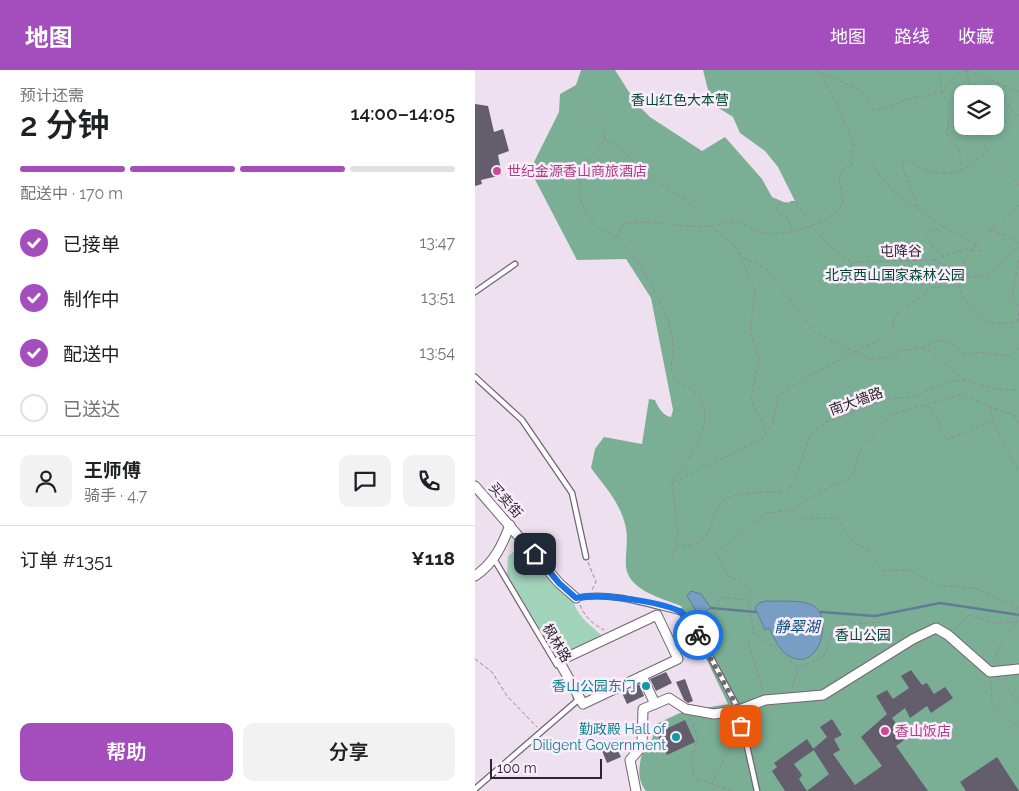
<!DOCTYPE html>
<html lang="zh">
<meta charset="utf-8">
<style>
:root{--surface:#fff;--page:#f2f2f2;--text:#202124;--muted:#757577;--line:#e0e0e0;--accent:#a34ebc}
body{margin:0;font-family:Raleway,"Noto Sans SC",sans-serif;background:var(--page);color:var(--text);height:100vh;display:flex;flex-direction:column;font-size:19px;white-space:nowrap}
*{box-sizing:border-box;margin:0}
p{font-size:16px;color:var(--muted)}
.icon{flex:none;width:28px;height:28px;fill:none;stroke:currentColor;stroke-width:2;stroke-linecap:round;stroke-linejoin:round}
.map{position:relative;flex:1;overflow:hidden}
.drawer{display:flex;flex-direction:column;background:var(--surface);width:475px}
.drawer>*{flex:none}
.tools{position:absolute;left:479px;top:15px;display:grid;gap:10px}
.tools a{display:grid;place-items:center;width:50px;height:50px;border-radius:10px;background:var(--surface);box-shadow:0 2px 8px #0003;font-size:25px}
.scale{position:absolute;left:15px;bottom:12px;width:112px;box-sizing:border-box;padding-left:5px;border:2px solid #2d272d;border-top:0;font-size:14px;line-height:18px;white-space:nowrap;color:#2d272d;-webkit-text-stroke:4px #fbedfb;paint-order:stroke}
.pin{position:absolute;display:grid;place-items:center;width:42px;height:42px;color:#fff;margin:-21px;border-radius:10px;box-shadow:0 2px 8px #0006}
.courier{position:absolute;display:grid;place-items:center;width:50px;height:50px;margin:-25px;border:4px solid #1a73e8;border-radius:50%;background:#fff;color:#222;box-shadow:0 1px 6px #0007}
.headline em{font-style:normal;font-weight:600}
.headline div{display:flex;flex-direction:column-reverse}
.headline{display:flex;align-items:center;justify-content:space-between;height:85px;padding:0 20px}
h1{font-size:32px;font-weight:600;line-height:38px}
.bar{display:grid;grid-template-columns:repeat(4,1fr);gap:8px 5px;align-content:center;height:60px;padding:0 20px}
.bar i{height:6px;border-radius:4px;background:var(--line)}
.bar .active{background:var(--accent)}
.bar p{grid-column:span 4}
.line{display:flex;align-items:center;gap:12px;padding:0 20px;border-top:1px solid var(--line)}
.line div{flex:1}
.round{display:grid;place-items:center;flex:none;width:52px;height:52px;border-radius:10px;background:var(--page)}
ol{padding:0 20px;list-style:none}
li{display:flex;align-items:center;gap:15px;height:55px}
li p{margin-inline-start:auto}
li .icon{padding:5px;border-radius:50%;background:var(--accent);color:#fff;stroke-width:4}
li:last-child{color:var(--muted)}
li i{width:28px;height:28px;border:2px solid var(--line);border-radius:50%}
.cta{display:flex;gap:10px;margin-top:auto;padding:10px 20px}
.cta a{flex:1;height:58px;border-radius:10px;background:var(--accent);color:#fff;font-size:20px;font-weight:600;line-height:58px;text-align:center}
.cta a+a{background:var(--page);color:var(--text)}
header{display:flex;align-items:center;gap:30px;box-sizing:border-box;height:70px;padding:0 25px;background:var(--accent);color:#fff}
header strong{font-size:24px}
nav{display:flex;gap:28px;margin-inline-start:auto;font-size:18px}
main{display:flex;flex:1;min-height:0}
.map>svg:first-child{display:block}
</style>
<header>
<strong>地图</strong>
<nav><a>地图</a><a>路线</a><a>收藏</a></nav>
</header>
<main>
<section class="drawer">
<div class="headline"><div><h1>2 分钟</h1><p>预计还需</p></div><em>14:00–14:05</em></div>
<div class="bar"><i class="active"></i><i class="active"></i><i class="active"></i><i></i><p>配送中 · 170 m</p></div>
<ol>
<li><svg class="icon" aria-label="check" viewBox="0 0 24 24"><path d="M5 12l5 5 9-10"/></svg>已接单<p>13:47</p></li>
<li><svg class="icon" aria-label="check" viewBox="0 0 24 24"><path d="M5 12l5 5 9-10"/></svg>制作中<p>13:51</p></li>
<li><svg class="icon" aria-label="check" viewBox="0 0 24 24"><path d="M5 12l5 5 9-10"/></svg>配送中<p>13:54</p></li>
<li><i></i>已送达</li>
</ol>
<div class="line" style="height:90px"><a class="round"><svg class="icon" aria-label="person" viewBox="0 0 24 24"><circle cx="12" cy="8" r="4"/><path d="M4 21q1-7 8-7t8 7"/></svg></a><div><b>王师傅</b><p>骑手 · 4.7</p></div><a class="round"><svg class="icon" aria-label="chat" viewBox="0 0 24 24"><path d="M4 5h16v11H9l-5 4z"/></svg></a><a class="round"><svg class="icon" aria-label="phone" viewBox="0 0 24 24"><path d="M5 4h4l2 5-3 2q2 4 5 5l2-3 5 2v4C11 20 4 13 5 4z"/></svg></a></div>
<div class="line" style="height:65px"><div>订单 #1351</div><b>¥118</b></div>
<div class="cta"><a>帮助</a><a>分享</a></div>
</section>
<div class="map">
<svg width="544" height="721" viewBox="0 0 544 721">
<rect width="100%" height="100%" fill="#eee0ee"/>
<path fill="#a1d2ba" d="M48,475L98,530C103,549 118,556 131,570L84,591L32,504L33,486Z"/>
<path fill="#7aaf96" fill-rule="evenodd" d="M106,0H140L161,33L175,47L227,81L250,67L287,109L297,127L311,133L320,131L303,97L290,81L265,63L258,47L239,35L233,20L228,0H544V721H171C160,707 165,692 169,676L174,675L178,667L179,655L207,642L253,634L206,536C187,528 154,521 151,497C150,482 154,468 150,454C144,431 130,417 116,398L120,379L129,367L167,374L174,329L180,330C183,337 188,346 196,347L198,340L176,228L151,189L102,190L55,100L84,42L85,24L101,15ZM488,24H520V56H488Z"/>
<g fill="#789fc3" stroke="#627b96">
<path d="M216,521L226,524L236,538L226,544L222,542L212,526Z"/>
<path d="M291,531C304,532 324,529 337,535C360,545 344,608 311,584C303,579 299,566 294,558L290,560L280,538L284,533Z"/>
</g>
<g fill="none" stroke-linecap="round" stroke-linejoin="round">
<g stroke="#627b96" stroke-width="2.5">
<path d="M236,538L281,542"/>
<path d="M346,542L400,546L465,533L544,545"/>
</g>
</g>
<g fill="#645e6c">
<path d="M0,34L13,36L19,62L28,59L34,81L23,85L27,105L6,110L7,114L0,116Z"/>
<path d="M436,600L447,615L452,613L459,624L470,617L478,628L456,643L452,636L435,648L430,638L417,648L432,668L421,676L453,721H310L297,701L302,697L299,693L332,669L339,680L319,694L327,705L324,709L332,721L354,704L338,679L352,667L345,657L357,649L367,665L359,669L365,680L358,684L380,715L407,696L386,667L412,644L401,626L412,620L418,629L434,618L426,606Z"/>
<path d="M191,602L197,613L181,621L175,609Z"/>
<path d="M210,609L218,631L213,633L209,630L201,612Z"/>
<path d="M164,614L169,626L152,634L147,623Z"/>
<path d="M210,650L220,672L192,685L182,663Z"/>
<path d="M138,670L146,687L132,693L125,676Z"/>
<path d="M522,687L544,721H491L485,712Z"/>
</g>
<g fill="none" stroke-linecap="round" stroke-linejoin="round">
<g stroke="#716571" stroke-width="7">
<g id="lane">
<path d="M0,222L40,194"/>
<path d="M0,307L47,350L97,423L111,487"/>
<path d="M19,489L82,595"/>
<path d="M101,528C136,521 172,534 206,542L227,571L264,640L282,721"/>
<path d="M0,719L103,630L101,627"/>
</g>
</g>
<g stroke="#716571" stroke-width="11">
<g id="street">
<path d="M0,416L84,513L101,528"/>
<path d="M0,506C19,493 27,476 35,455"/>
<path d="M182,545L203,589L108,634L84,591Z"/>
<path d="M180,634L194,628L211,639L239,644L264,640L290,630L348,625L438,569L461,558L473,565L515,602L544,599"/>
<path d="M161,721L155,690L167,676L168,639L180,634L167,606"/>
</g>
</g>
<g stroke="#948a94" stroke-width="1" stroke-dasharray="4 2.5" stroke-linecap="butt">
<path d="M340,0L387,21L398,40L409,39L430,30L467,22L475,36L472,64L484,80L487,100L513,81L544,115"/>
<path d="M464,0L467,22L482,5L492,0"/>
<path d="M492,0L544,22"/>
<path d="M492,1L495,24"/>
<path d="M345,3L361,32L378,73L421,124L469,157L451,163L457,176L468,186"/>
<path d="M511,9L544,48"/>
<path d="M111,40L128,58L130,69"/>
<path d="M502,56L505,68L513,81"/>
<path d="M441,137C442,125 430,109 427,95L431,89C451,101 465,108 487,100"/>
<path d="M469,157L501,174"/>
<path d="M515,160L532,166L544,173"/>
<path d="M317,161L313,149L302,141V135L320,131C336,155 351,178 377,192L458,190L492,207L512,206L544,176"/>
<path d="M142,168L148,154C179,148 206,159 236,156C243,155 251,151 258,152C270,152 280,162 291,163C318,166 350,154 368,135L364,107L369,98L376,97L378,73"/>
<path d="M263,182L280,220L275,262L284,290L276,330L291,360"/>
<path d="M459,190L490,179L506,181"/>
<path d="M492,206L489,190L499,179L504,170L544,135"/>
<path d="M373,209L377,192"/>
<path d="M543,236L537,228L544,188"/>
<path d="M447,277C467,268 474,267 489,285L505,282L534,286L544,278"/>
<path d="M453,335L463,350L471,370L518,351"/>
<path d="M515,337L518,351L544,402"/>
<path d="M538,346L544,353"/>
<path d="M198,412L287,369L298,352L303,326C326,310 351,297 375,284C388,276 404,273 415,261C419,257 418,249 422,244C431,231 443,235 454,218L483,215C494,243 511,260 543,251L544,237"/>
<path d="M318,440L328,448H362L378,472L392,479L408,501L436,500L460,515L500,518L542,537V552L526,573L518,594"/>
<path d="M200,476C247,478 231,439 252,428C261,423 300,422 313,421L322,406L335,364L352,352L416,328L438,327L458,317L488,309L520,319L544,320"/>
<path d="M197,487L203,465L197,412C212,393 243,352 224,327C216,317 202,315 197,302C195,295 198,287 198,280C199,265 193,249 187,236C179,220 166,193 154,181C149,175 143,169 138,165C133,162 128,162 124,158C92,128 103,98 130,70L142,75L177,109L211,130L235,156L255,171L270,189L291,198L340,263L395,289L409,288L425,281L446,278L455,281L488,309"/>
<path d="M113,492L121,512L117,520"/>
<path d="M105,535C110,547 118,554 129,560"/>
<path d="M224,555L238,549L245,527L272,530"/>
<path d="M479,560L494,545L519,553L541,552"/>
<path d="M279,562L273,570L288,621"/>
<path d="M0,589L17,602L32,626L62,657"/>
<path d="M323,597L279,562L273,530L276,522L264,511L252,505L241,482L292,443L318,440L331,430L377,406L386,378L415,345L484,325L544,347"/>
<path d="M324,597L349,587L358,561L375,550L380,554L404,552L413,559L429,565"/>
<path d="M522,609L544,632"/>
<path d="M516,610L517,633L537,652L544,655"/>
<path d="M317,618L323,598"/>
<path d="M215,648L223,668L216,692L220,709L237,714"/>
<path d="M257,721L237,714L262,661"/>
</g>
<use href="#lane" stroke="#fff" stroke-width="4.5"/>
<use href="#street" stroke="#fff" stroke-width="9"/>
</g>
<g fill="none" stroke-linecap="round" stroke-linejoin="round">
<path stroke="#716871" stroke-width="5" stroke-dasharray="0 9" d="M223,565L264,640L266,656"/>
<path stroke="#1a73e8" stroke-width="6" d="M60,484L84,513L101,528C124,523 183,531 204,541C212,545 219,558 223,565"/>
</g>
<g fill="#d1479c" stroke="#fbedfb" stroke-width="2">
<circle cx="22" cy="101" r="5"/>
<circle cx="410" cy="661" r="5"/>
</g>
<g fill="#0f9aa8" stroke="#fbedfb" stroke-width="2">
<circle cx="171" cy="616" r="5"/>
<circle cx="201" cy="667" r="5"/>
</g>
<g text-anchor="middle" stroke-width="5" stroke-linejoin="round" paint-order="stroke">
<g font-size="14" fill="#004a32" stroke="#fbedfb">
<text x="205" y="35">香山红色大本营</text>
<text x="420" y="210">北京西山国家森林公园</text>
<text x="388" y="570">香山公园</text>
</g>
<g font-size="14" fill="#b23c85" stroke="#fbedfb" text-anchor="start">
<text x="32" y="106">世纪金源香山商旅酒店</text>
<text x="420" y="666">香山饭店</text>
</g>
<g font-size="14" fill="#2d272d" stroke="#fbedfb">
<text transform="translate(426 181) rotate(-1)" y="5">屯降谷</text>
<text transform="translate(381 331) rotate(-20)" y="5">南大墙路</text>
<text transform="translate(31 430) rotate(48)" y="5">买卖街</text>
<text transform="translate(82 573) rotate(59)" y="5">枫林路</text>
</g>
<g font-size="14" fill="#0d838f" stroke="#fbedfb" text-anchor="end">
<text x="161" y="621">香山公园东门</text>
<text x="191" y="664">勤政殿 Hall of<tspan x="191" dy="16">Diligent Government</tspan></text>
</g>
<g font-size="15" font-style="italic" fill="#0b4b79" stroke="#fbedfb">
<text x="322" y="562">静翠湖</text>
</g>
</g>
</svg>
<div class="tools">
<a><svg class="icon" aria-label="layers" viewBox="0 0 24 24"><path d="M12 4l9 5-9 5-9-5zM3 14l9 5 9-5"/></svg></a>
</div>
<div class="scale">100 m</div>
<div class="pin" style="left:266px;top:656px;background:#ea580c"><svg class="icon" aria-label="bag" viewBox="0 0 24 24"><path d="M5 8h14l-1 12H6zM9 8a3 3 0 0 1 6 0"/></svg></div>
<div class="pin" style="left:60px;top:484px;background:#1f2937"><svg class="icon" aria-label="home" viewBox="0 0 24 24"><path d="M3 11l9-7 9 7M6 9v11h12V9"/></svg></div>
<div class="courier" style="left:223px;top:565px"><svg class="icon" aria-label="bike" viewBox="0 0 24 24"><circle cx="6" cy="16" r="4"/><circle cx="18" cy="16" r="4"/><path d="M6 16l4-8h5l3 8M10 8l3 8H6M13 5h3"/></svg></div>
</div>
</main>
